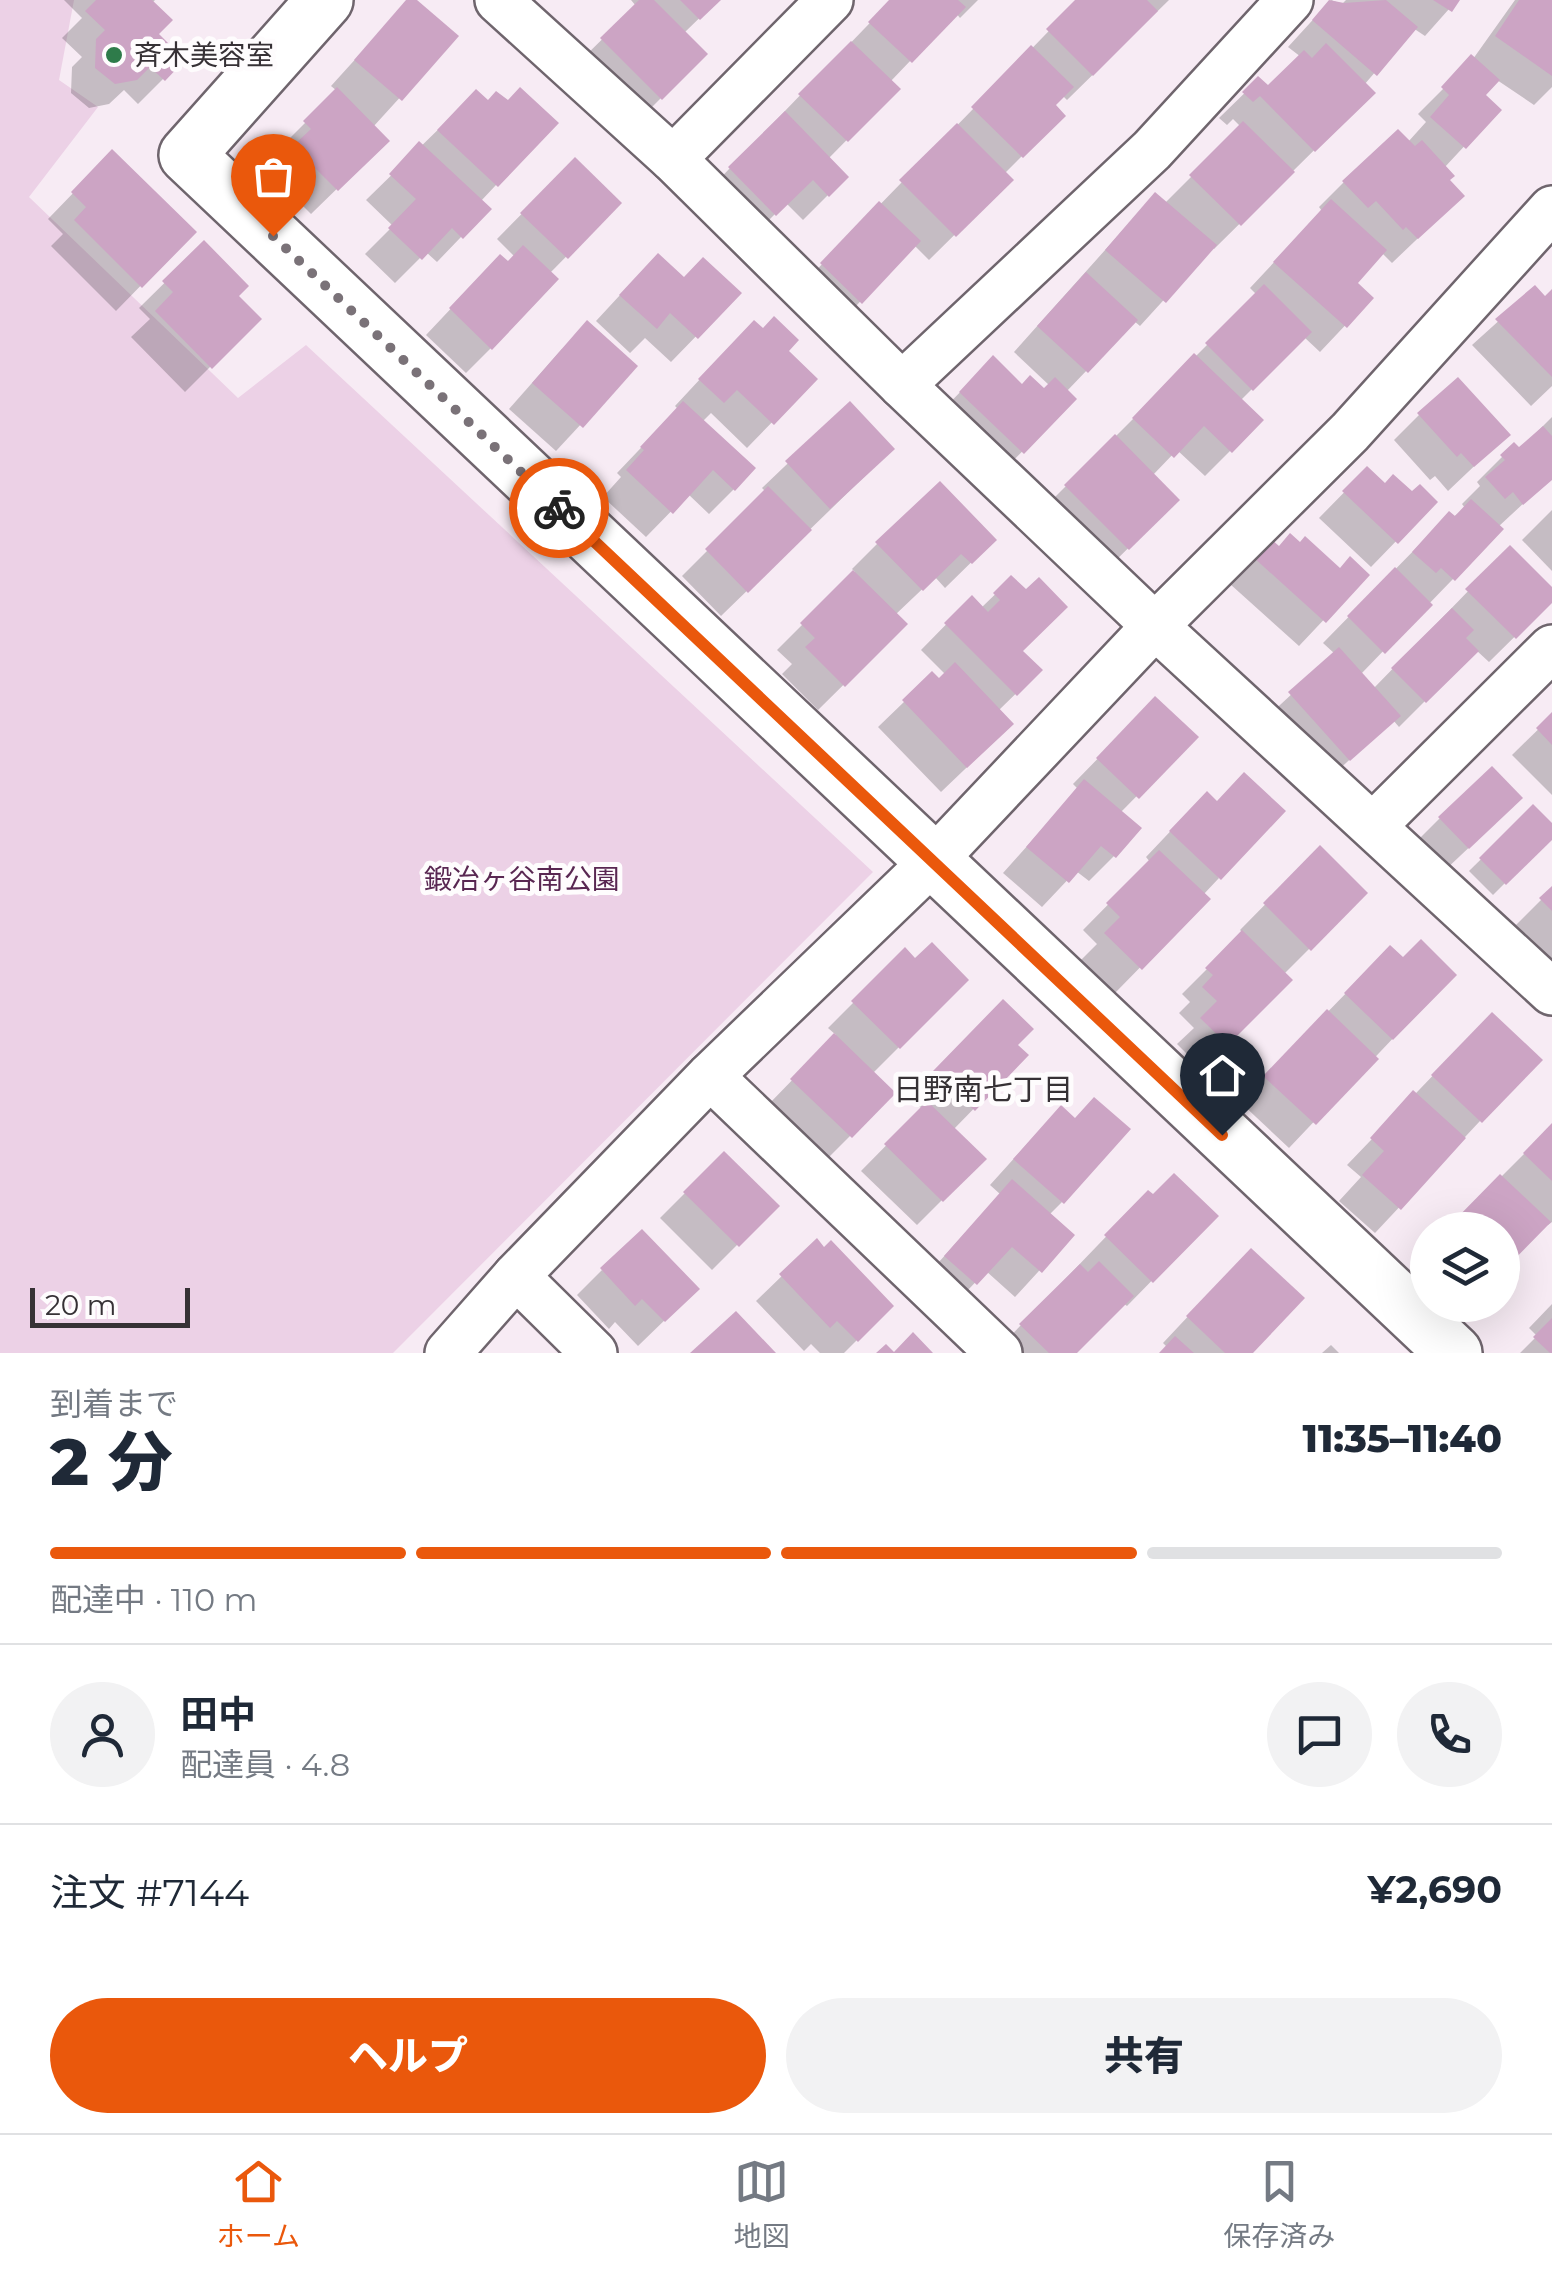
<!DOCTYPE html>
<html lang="ja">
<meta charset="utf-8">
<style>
:root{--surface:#fff;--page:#f2f2f3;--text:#1f2937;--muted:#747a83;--line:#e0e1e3;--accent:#ea580c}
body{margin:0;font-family:Montserrat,"Noto Sans JP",sans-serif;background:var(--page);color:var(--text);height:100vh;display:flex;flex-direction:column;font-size:38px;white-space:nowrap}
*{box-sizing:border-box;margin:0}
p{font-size:32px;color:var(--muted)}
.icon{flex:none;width:55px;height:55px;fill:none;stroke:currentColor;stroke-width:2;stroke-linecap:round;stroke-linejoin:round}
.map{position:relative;height:1353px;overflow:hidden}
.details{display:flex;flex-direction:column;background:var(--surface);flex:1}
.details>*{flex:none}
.tools{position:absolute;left:1410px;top:1212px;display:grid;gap:20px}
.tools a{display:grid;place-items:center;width:110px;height:110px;border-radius:50%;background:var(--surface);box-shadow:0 10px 40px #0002;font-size:50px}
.scale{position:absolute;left:30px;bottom:25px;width:160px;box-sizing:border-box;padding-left:10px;border:5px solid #363135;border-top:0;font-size:28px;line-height:35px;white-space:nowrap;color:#363135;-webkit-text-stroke:8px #fefcfd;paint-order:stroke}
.pin{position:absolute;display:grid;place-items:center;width:85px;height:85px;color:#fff;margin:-102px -42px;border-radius:50% 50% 50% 0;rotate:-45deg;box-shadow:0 0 10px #0007}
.pin .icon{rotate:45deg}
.courier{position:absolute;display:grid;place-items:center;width:100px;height:100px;margin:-50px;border:8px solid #ea580c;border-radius:50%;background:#fff;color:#222;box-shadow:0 2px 12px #0007}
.head em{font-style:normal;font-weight:800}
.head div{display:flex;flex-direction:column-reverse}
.head{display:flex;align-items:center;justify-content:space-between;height:170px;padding:0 50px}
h1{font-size:65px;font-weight:800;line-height:75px}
.bar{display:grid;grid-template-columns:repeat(4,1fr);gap:15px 10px;align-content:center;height:120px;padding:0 50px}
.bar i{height:12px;border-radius:8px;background:var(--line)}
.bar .on{background:var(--accent)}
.bar p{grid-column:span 4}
.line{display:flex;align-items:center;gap:25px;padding:0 50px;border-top:2px solid var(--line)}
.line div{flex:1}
.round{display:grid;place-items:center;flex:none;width:105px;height:105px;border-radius:52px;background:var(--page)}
.cta{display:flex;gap:20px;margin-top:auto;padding:20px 50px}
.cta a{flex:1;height:115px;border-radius:60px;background:var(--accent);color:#fff;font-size:40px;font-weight:800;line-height:115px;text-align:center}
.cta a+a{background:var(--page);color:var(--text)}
.dock{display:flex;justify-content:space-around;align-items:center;height:140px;border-top:2px solid var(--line);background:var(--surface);font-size:28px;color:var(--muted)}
.dock a{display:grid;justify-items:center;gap:5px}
.dock .on{color:var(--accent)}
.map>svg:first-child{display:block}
</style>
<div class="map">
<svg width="1552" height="1353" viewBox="0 0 1552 1353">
<rect width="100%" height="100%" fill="#f7ebf4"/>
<path fill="#ecd1e6" d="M0,0H74L59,80L98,107L29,197L238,398L306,345L873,872L393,1353H0Z"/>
<g fill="#0003">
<path d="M64,0H155L152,3L156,34L182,60L138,104L124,90L109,104L89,108L71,93L72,67L82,57L62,38L82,18Z"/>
<path d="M409,0H413L455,37L373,127L386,141L311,214L270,173L287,155L280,148L337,91L331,86Z"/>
<path d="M631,0H718L684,33L705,54L635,124L576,65L636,6Z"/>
<path d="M892,0H978L960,18L956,13L890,82L897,89L828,159L846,177L803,220L786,203L750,239L705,194Z"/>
<path d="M1079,0H1169L1067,100L1062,95L1052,105L1062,116L1004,174L1010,180L929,260L914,245L836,327L797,290Z"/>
<path d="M1331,0L1342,4L1346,0H1457L1425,36L1413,28L1364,85L1372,93L1214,249L1212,247L1140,326L1134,321L1066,392L1074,399L997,477L935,418L968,384L1044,392L1050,386L1014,352L1131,221L1165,203L1241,127L1233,119L1227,125L1219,118L1258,80L1268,89L1301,57L1288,47Z"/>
<path d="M1515,0H1552V87L1534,105L1497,80L1482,95L1498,110L1444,168L1447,180L1436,221L1392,263L1382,253L1354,283L1371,298L1320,352L1304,337L1240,401L1261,420L1205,476L1177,450L1152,476L1177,500L1103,573L1040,512L1257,295L1250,288L1322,211L1319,207L1344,182L1408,142L1426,122L1418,114L1473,59Z"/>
<path d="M488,103H507L496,185L480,202L461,237L437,262L426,252L395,283L365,254L393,226L366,200L451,117Z"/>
<path d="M112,153L193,232L116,311L51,246L63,234L48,219Z"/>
<path d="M575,160L619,203L550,273L491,348L466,373L426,335L476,282L515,257L497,239Z"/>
<path d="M204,244L236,296L258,319L185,392L131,337L150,319L139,308Z"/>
<path d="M684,280L738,293L671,362L645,338L630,353L596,321L633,281Z"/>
<path d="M1535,288L1545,299L1552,293V386L1531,406L1472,345Z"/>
<path d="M729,348L785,351L814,379L747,448L711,413L702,422L734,489L709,514L688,494L646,537L603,497L621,477L617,473L678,409L675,406Z"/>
<path d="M562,349L635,366L556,451L509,409Z"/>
<path d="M850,404L867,474L721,616L682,576L766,492L762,488Z"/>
<path d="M1419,415L1507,435L1448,491L1435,476L1430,480L1394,440Z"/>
<path d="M1552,417V477L1498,527L1453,579L1360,675L1373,689L1510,548L1552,590V600L1489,662L1476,650L1399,727L1393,720L1323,784L1265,719L1335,654L1323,643L1425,539L1465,508L1462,504L1480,486L1477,482L1514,445L1518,451Z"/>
<path d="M1367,469L1384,486L1434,502L1371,567L1319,518Z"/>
<path d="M1552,510V571L1522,540Z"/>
<path d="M994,540L945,588L935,577L895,615L905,624L818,710L782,674L792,664L777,650L855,572L852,569L877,544Z"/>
<path d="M1271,542L1279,548L1339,571L1366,575L1299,646L1230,584Z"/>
<path d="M1011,579L1020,651L1040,670L998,711L986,749L941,792L878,727L932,675L939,681L946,675L921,650L972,598L981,608Z"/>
<path d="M1155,700L1195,737L1120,813L1114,856L1089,881L1076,871L1042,907L1003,873L1078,789L1073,784Z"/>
<path d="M1552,716V795L1512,755Z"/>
<path d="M1533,808L1552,827V836L1493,895L1469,871Z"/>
<path d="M1440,818L1495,823L1443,872L1415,843Z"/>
<path d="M1182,819L1219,878L1203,895L1207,899L1115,993L1081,960L1097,944L1083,930L1150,862L1146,857Z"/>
<path d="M1320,849L1365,893L1284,974L1290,980L1202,1069L1177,1044L1194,1028L1179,1013L1190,1002L1182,994L1243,933L1240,930Z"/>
<path d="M1552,889V961L1516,925Z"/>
<path d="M1390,948L1403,961L1453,975L1289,1148L1240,1102Z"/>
<path d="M905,951L915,962L966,980L873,1073L893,1093L825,1161L767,1106L836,1035L828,1028Z"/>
<path d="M1003,1003L1015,1045L1026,1055L953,1130L983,1159L917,1225L861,1171L922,1109L910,1098Z"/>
<path d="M1467,1040L1480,1121L1375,1233L1339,1201L1361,1177L1347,1165Z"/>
<path d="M1552,1126V1222L1548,1225L1502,1230H1448Z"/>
<path d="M1037,1133L1062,1202L1049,1215L1072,1235L1015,1297L986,1271L951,1308L921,1282L1000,1194L990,1185Z"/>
<path d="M724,1154L776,1206L712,1270L660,1218Z"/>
<path d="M1148,1193L1215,1216L1127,1306L1123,1303L1073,1353H998L996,1351Z"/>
<path d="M817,1242L891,1306L844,1353H820L811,1344L804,1351L756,1301Z"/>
<path d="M1428,1268V1285L1419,1277Z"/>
<path d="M602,1270L671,1314L638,1346L615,1322L609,1329L577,1295Z"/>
<path d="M1226,1276L1249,1353H1161L1167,1347L1163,1343Z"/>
<path d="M1552,1304V1353H1520L1537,1336L1529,1328Z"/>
<path d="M1449,1305H1467L1458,1314Z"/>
<path d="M1331,1345L1339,1353H1322Z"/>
</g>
<g fill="#cca4c4">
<path d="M96,0H152L173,20L159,34L185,60L165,81L150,67L137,80L115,84L95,68L96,39L105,30L85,11Z"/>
<path d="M406,0H417L459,36L402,101L354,60Z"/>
<path d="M639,0H654L708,54L662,100L600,38Z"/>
<path d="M680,0H721L700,20Z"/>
<path d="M889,0H958L966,7L912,63L868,22Z"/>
<path d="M1075,0H1147L1158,11L1093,76L1046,29Z"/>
<path d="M1329,0L1344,3L1386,0L1418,27L1377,76L1312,20Z"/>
<path d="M1433,0H1460L1452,12Z"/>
<path d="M1519,0H1552V76L1495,36Z"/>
<path d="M851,41L901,89L848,142L798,94Z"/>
<path d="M1326,43L1376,93L1315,152L1260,96L1253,102L1242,92L1258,76L1268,85L1304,50L1312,58Z"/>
<path d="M1031,45L1074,87L1056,105L1066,116L1023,158L971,107Z"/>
<path d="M1471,54L1500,80L1486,95L1502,110L1466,149L1430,117L1449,95L1441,87Z"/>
<path d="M337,87L390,141L338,191L293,146L311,129L303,121Z"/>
<path d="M520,87L559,123L498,187L437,130L476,89L488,100L496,91L508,100Z"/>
<path d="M785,111L849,177L829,197L813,180L776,216L728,167Z"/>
<path d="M1243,121L1295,172L1241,226L1189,175Z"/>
<path d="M957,123L1014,180L956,237L899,180Z"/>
<path d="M1398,129L1415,146L1422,140L1455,176L1450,180L1465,196L1418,239L1406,227L1403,230L1376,201L1368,208L1342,181Z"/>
<path d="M419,141L492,209L463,239L452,228L422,260L388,228L416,199L389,174Z"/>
<path d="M112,149L197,232L142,288L74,220L86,207L71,192Z"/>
<path d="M575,157L622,203L568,259L520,213Z"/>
<path d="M1155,192L1217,245L1166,303L1105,250Z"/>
<path d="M1331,199L1387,250L1358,283L1374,298L1347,328L1273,262Z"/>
<path d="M879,201L921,241L862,304L820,263Z"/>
<path d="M204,240L249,286L239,296L262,319L212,369L155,311L173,292L162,281Z"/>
<path d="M523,245L559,279L492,350L449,308L500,254L508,261Z"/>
<path d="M658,253L684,277L703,257L742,293L698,339L670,313L657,329L619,295Z"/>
<path d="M1086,272L1138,320L1088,373L1037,326Z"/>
<path d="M1264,284L1312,332L1253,391L1205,343Z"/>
<path d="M1535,285L1545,296L1552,289V377L1495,319Z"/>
<path d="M774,316L799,340L789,351L818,379L774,425L737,390L724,403L698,379L754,320L763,328Z"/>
<path d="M587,320L638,366L583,428L532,383Z"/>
<path d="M1194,353L1264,420L1232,453L1204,426L1174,458L1132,418Z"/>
<path d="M993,355L1022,384L1030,375L1044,388L1055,377L1077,399L1024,454L959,392Z"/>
<path d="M1458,377L1511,435L1474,467L1461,453L1457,457L1417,413Z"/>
<path d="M683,401L756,468L735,491L713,470L673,514L626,470L644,450L640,447Z"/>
<path d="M850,401L895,449L830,509L785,461Z"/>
<path d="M1543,426L1552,436V480L1523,505L1513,492L1505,499L1485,477L1505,460L1500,455L1514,442L1519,447Z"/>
<path d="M1115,434L1180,500L1129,550L1064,485Z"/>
<path d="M1367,466L1385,483L1393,474L1412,491L1420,484L1438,502L1398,544L1342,491Z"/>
<path d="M940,481L997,540L972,564L961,554L923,591L875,542Z"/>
<path d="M768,486L812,530L748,593L705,549Z"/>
<path d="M1471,499L1504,529L1455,581L1441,568L1436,573L1412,552L1449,511L1455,516Z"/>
<path d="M1290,533L1300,542L1305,536L1340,568L1350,556L1370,575L1326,623L1253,557L1271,539L1279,546Z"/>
<path d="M1510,545L1552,587V603L1516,639L1465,589Z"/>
<path d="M1395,567L1433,605L1385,654L1347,616Z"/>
<path d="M853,570L908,624L845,687L805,647L815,638L800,623Z"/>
<path d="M1011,575L1026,589L1039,577L1068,607L1023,651L1043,670L1017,696L944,623L972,595L988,612L1000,600L993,593Z"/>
<path d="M1452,608L1474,630L1466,638L1479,651L1426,703L1391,668Z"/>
<path d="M1339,647L1401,716L1350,761L1288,692Z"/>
<path d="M955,662L1014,724L967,768L902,700L932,671L939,678Z"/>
<path d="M1155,696L1199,737L1139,799L1096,758Z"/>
<path d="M1552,712V745L1536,728Z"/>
<path d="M1492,766L1523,798L1469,849L1438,817Z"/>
<path d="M1244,772L1286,811L1221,880L1169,831L1207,791L1217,801Z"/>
<path d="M1084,779L1142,828L1116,858L1101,846L1069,883L1026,847Z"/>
<path d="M1533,804L1552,823V840L1506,885L1479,858Z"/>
<path d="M1320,845L1368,893L1311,951L1263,903Z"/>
<path d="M1159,850L1211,899L1142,970L1104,933L1120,917L1106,903Z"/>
<path d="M1552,886V911L1539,898Z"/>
<path d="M1242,930L1293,980L1228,1045L1200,1018L1217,1001L1202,987L1213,975L1205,968Z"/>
<path d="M1421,939L1457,975L1393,1040L1344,993L1390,945L1403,957Z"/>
<path d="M932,942L969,980L900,1049L851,1001L905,947L915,958Z"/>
<path d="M1003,999L1034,1029L1018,1045L1029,1055L975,1111L933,1071Z"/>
<path d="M1327,1009L1379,1059L1316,1125L1263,1076Z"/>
<path d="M1492,1012L1543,1060L1482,1123L1431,1075Z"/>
<path d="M834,1033L896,1093L852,1138L790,1079Z"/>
<path d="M1413,1090L1466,1138L1401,1210L1362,1175L1384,1151L1370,1138Z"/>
<path d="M1094,1097L1131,1129L1064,1204L1013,1159L1061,1105L1075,1118Z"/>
<path d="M927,1101L987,1159L943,1202L884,1144Z"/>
<path d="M1552,1123V1181L1523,1153Z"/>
<path d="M724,1151L780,1206L739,1247L683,1192Z"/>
<path d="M1174,1173L1219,1216L1153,1283L1104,1235L1148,1190L1153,1194Z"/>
<path d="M1500,1174L1551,1222L1502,1272V1230H1460L1452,1223Z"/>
<path d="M1012,1179L1075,1235L1042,1273L1012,1247L977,1285L944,1256Z"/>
<path d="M642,1229L700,1289L665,1322L642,1299L635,1306L600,1268Z"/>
<path d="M817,1238L824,1247L831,1240L894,1306L858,1342L837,1321L830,1328L779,1274Z"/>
<path d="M1251,1248L1305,1298L1253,1353H1225L1186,1316Z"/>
<path d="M1099,1261L1134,1296L1077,1353H1049L1019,1324L1080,1264L1088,1272Z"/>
<path d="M736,1311L776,1353H690Z"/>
<path d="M1552,1318V1353H1550L1533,1337Z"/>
<path d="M913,1332L933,1353H876L886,1344L894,1352Z"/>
<path d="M1175,1336L1194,1353H1159Z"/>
</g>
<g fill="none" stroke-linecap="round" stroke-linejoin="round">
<g stroke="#6f656d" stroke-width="50">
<g id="street">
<path d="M498,0L673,159L902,385L1155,626L1552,992"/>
<path d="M673,159L830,0"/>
<path d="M902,385L1152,150L1290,0"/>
<path d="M1374,825L1552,648"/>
<path d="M710,1076L999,1353"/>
<path d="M516,1276L594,1353"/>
<path d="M448,1353L516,1276L710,1076L932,862L1155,626L1350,432L1552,209"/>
</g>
</g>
<g stroke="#6f656d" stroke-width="60">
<path id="secondary" d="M325,0L187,155L1454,1353"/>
</g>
<use href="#street" stroke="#fff" stroke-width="45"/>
<use href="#secondary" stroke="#fff" stroke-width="55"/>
</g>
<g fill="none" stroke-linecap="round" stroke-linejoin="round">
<path stroke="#7a7278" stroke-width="10" stroke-dasharray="0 18" d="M273,236L559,508"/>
<path stroke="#ea580c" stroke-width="12" d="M559,508L1222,1135"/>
</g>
<circle fill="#2e7b4a" stroke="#fefcfd" stroke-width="4" cx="114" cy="55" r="10"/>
<g text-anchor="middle" stroke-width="10" stroke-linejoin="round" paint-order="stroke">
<g font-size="28" fill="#363135" stroke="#fefcfd" text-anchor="start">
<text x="134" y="65">斉木美容室</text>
</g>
<g font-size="28" fill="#592752" stroke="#fefcfd">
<text x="522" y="889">鍛冶ヶ谷南公園</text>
</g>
<g font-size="30" fill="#363135" stroke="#fefcfd">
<text x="983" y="1100">日野南七丁目</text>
</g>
</g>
</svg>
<div class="tools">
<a><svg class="icon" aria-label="layers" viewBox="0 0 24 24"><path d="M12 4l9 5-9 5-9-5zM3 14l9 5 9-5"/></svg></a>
</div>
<div class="scale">20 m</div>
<div class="pin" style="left:273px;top:236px;background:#ea580c"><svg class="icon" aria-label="bag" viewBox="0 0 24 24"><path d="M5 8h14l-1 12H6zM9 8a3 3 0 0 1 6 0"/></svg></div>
<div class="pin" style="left:1222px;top:1135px;background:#1f2937"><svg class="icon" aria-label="home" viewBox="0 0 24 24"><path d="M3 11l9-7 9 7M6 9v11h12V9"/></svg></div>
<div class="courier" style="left:559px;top:508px"><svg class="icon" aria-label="bike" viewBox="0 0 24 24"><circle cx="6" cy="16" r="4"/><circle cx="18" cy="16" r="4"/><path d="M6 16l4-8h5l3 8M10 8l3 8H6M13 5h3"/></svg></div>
</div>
<section class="details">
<div class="head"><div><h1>2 分</h1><p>到着まで</p></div><em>11:35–11:40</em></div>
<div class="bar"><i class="on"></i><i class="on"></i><i class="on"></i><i></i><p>配達中 · 110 m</p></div>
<div class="line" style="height:180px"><a class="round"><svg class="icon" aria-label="person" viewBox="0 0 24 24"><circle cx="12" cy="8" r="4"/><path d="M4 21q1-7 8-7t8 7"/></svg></a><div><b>田中</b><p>配達員 · 4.8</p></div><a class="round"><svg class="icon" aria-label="chat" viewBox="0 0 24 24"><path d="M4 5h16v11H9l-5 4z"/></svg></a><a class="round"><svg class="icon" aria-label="phone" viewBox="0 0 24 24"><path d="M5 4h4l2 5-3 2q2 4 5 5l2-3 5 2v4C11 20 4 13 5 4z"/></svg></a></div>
<div class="line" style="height:130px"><div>注文 #7144</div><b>¥2,690</b></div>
<div class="cta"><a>ヘルプ</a><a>共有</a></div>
</section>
<nav class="dock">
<a class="on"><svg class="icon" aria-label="home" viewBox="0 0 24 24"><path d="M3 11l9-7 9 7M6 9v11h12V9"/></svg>ホーム</a>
<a><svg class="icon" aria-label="map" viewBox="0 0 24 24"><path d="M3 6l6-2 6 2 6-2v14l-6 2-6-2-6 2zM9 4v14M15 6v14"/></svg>地図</a>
<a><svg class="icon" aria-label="saved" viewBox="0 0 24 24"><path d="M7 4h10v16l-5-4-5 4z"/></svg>保存済み</a>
</nav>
